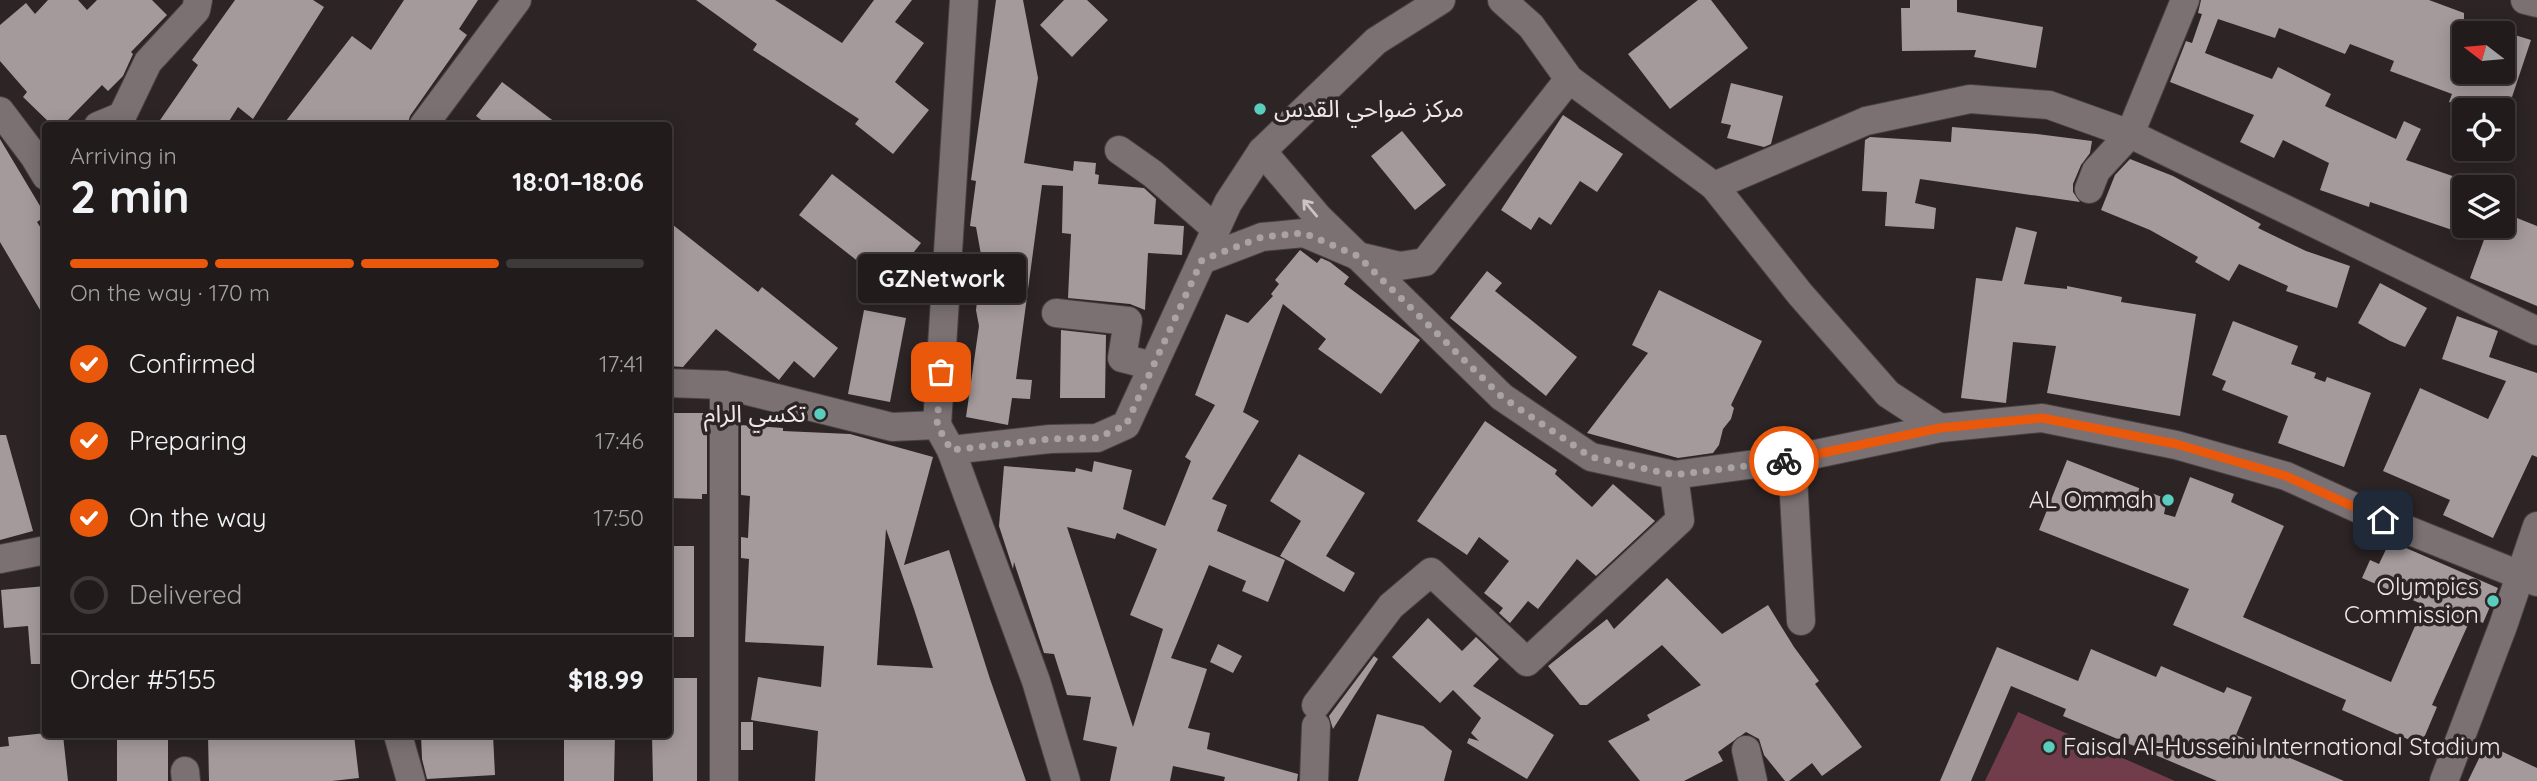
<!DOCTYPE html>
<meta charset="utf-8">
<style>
:root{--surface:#211b1c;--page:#2d2829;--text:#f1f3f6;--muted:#a2a1a3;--line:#3e393b;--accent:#ea580c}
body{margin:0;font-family:Quicksand,"Noto Sans Arabic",sans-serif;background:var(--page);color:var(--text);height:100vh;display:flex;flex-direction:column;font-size:26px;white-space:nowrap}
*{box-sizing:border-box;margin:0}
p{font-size:23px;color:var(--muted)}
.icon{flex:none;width:38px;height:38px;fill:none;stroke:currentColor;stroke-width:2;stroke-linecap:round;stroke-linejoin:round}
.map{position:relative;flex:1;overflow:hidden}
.details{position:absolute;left:42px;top:122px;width:630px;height:616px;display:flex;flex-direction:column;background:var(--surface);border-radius:7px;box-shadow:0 4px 18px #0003,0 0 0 2px var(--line)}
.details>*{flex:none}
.needle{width:46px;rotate:286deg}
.buttons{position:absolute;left:2452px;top:21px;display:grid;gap:14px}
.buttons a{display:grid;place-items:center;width:63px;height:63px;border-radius:7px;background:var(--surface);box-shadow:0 4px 18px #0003,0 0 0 2px var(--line);font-size:35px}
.pin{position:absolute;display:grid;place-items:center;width:60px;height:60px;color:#fff;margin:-30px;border-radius:14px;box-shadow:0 4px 10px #0006}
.courier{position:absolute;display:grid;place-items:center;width:70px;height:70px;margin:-35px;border:5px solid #ea580c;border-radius:50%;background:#fff;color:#222;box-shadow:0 2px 9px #0007}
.bubble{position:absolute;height:49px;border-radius:7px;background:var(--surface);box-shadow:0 4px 18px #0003,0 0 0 2px var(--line);font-size:23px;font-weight:800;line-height:49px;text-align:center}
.summary em{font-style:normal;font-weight:800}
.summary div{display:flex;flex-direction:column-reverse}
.summary{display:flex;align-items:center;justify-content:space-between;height:119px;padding:0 28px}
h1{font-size:46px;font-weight:800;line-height:52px}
.bar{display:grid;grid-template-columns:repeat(4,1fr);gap:10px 7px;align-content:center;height:84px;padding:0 28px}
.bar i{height:9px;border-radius:5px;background:var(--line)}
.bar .selected{background:var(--accent)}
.bar p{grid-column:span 4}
.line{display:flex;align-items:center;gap:18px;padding:0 28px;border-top:2px solid var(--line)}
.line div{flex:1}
ol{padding:0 28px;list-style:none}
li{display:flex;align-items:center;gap:21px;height:77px}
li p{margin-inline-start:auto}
li .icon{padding:7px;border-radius:50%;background:var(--accent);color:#fff;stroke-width:4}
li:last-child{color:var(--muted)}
li i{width:38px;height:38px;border:4px solid var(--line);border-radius:50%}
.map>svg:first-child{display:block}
</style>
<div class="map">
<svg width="2537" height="781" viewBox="0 0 2537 781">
<rect width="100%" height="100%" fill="#2c2425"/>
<path fill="#713d4b" d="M2018,712L2175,781H1985Z"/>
<g fill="#a49a9c" fill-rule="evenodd">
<path d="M48,0H78L87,10L97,0H152L167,15L131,52L133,54L123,76L108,91L102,85L62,126H53L23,97L27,92L0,61V25L26,3L35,14Z"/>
<path d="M235,0H313L324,7L253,119L238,107L226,126H156L198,65L192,60Z"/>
<path d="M404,0H478L459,29L467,35L410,116L407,126H282L352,36L371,50Z"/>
<path d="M696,0H775L842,43L874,0H912L895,22L924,43L895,82L929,110L893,154L855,124L859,119L753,50L757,44Z"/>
<path d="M996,0H1023L1038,78L1024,163L1073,171L1074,161L1096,163L1095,174L1099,175L1098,184L1144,188L1156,199L1154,224L1184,226L1182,255L1148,253L1145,310L1130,304L1068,298L1071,234L1062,233L1063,186L1042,185L1016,379L1032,380L1030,399L1012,398L1008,425L966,417L979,326L976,310L982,260L976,227L970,226L976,181L971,180Z"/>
<path d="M1064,0H1087L1108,20L1072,57L1040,25Z"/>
<path d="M1698,0H1711L1748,48L1670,109L1628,54Z"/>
<path d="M1910,0H1957V12L2043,27L2036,68L1974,57L1976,50L1902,51L1901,8H1910Z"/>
<path d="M2201,0H2429L2464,13V72H2502V31L2531,40L2506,115L2502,114V110H2473L2449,102L2452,94L2390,71L2394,61L2350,44L2345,54L2279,28L2275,38L2218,19L2205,53L2272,79L2278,67L2331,94L2325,106L2396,139L2404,121L2421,129L2406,160L2464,180V234L2370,202L2369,207L2320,190L2329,163L2283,140L2274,158L2240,142L2254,115L2170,82L2186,41L2192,43L2202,14L2198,13Z"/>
<path d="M502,82L560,126H489L476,116Z"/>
<path d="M1731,83L1783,96L1771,144L1764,147L1727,138L1731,125L1721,123Z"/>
<path d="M1563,115L1623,154L1597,192L1580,181L1551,225L1539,217L1531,230L1501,210Z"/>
<path d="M1952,127L2037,134L2092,141L2090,153L2081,165L2073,184V192L2080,202L1920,179L1915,203L1936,208L1934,229L1885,226L1887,192L1862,191L1865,140L1870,137L1951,142Z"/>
<path d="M1402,131L1446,185L1415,210L1371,156Z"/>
<path d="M0,139L46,216L37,222L46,236V320L0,242Z"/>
<path d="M2130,159L2173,176L2261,224L2258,228L2306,251L2350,266L2337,308L2286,291L2288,286L2239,264L2229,281L2195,262L2198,257L2150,230L2101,210L2115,175Z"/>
<path d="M832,174L921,243L888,285L799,215Z"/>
<path d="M2502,212L2537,226V306L2470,278L2489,226H2502Z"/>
<path d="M668,221L758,292L762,287L838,348L814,378L794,361L779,380L716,329L683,367L668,366Z"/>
<path d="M2016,227L2037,232L2024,284L2067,289V286L2122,297L2121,302L2196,314L2180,416L2047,393L2056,346L2013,342L2006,403L1961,398L1976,278L2002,281Z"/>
<path d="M1300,250L1317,263L1321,258L1330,262L1349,277L1344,284L1420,340L1381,394L1318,349L1326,339L1283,304L1243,412L1259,421L1212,499L1227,505L1217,531L1285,560L1268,602L1242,591L1246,581L1209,565L1171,658L1207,669L1188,728L1210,733L1207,749L1298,774L1297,781H1224L1225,777L1173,766L1170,781H1110L1117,747L1083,740L1091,697L1067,695L1054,654L1044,653L1014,562L1013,569L999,526L1004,466L1075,472L1076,468L1092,472L1094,461L1132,470L1123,509L1165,526L1191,461L1185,457L1215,405L1195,395L1226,314L1248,323L1273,296L1271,294L1279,284L1275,280ZM1067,527L1115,539L1117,533L1157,549L1130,615L1163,629L1133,727Z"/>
<path d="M1487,271L1502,283L1495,291L1577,357L1546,396L1450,318Z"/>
<path d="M2380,283L2427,308L2405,347L2390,341L2358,323Z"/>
<path d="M1659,290L1762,341L1731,405L1734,408L1731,419L1723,429L1719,445L1713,453L1678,458L1587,433L1648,353L1632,345Z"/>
<path d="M864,310L906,318L890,402L848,394Z"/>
<path d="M2457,316L2498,331L2489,357L2537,373V457L2532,455L2493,538L2443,515L2450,500L2383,471L2420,388L2488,419L2506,381L2442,359Z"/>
<path d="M2233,321L2298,346L2291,364L2316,373L2314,378L2325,382L2327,377L2371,393L2344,467L2278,443L2288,416L2222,390L2226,381L2212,375Z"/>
<path d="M1061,330L1106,335L1105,398H1060Z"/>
<path d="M668,413H704V423L707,424V494H702V499L668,498Z"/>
<path d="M1485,421L1557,470L1555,474L1592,507L1613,484L1655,521L1596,576L1577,559L1538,609L1528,601L1510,623L1499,613L1503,608L1484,593L1509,561L1479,537L1467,555L1417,521Z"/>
<path d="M741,425L783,428V431L850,434L933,457L904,565L949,550L990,679L1026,781H815L818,731L751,720L758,677L821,687L824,646L745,642L749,559L741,558V537L748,538L750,496L741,495ZM886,529L914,609L933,668L877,665Z"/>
<path d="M0,435H6L33,531L0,540Z"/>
<path d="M1299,454L1365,493L1326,556L1355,573L1344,592L1280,556L1301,521L1270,501Z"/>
<path d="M2067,460L2167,499L2164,514L2175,517L2190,477L2234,494L2231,502L2284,526L2243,617L2391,682L2424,605L2362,578L2370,560L2379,564L2390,541L2498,588L2483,623L2471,618L2432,705L2437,707L2421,745L2342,710L2346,700L2173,625L2189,589L2039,530Z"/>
<rect x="668" y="546" width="26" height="91"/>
<path d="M1667,578L1722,634L1768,605L1794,647L1819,681L1815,684L1862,747L1822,776L1812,763L1789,781H1785L1764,755L1759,739L1746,732L1718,752L1723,761L1684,781H1640L1608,741L1650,720L1647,715L1701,685L1662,645L1587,705H1580L1548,666L1607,619L1614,629Z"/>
<path d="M46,586V664H31L28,626L4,628L1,590Z"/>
<path d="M1428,618L1462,651L1476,637L1499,659L1473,686L1554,735L1527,779L1467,743L1469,738L1479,741L1471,733L1481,718L1453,690L1440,703L1392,657Z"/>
<path d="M1218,644L1242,656L1233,673L1210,662Z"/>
<path d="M1997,647L2078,681L2091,649L2156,677L2161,666L2224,693L2227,687L2252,697L2236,735L2344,781H2217L2063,716L2066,709L2011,686L1971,781H1940Z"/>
<path d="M1374,656L1378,659L1333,729L1329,716Z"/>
<path d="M668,678H697V781H653L652,735H668Z"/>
<path d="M1377,714L1423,726L1452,751L1444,781H1358Z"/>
<rect x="741" y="722" width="12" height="28"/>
<path d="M46,733V735H63L68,781H0V747L9,746L8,737Z"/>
<rect x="117" y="735" width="51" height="46"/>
<path d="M208,735H354L359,778L332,781H209Z"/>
<path d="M421,735H493L495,775L427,779L422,759Z"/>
<path d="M564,735H615L614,781H564Z"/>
<path d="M2486,744L2537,768V781H2468Z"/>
</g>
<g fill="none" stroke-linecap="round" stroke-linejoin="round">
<g stroke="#484142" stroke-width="30">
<g id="minor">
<path d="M964,0L937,425L951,450L1036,681L1066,781"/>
<path d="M1502,0L1531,26L1569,79L1714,186L1800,294L1888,394L1940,428"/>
<path d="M2525,0L2537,3"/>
<path d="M0,111L34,156L46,176"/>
<path d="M98,126L122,116L148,62L196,10L198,0"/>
<path d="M423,126L517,0"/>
<path d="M1119,150L1153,174L1216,229"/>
<path d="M1262,151L1318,217L1502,397L1591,457L1674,475L1792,459L1940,428L2042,418L2176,445L2286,476L2383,520L2537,582"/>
<path d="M1714,186L1866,121L1970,99L2049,105L2130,134L2537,331"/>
<path d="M2089,189L2096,171L2130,134L2185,0"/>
<path d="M1202,260L1262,237L1304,233L1358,256L1400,266L1425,262L1569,79"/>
<path d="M1056,313L1128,321L1122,358L1153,366"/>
<path d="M668,383L724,385L892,427L937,425"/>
<path d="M724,385V781"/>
<path d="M951,450L1050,439L1097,438L1126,425L1228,203L1262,151L1376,41L1441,0"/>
<path d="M1792,459L1801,621"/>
<path d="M0,559L46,550"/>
<path d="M1316,705L1391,606L1431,572L1527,662L1680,520L1674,475"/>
<path d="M398,735L411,781"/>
<path d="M1746,750L1753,781"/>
<path d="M185,771L186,781"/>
<path d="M1314,781L1316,726"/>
<path d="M2444,781L2503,626L2537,526"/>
</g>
</g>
<use href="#minor" stroke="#7b7173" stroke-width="28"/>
</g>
<defs><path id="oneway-shaft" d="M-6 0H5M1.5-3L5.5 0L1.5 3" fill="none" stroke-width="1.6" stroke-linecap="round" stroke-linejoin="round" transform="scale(1.75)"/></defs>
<use stroke="#cbc4c5" href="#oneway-shaft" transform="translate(1310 208) rotate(-130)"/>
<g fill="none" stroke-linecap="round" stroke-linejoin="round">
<path stroke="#a9a3a4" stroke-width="7" stroke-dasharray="0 12.6" d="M941,372L937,425L951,450L1050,439L1097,438L1126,425L1202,260L1262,237L1304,233L1358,256L1502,397L1591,457L1674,475L1784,461"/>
<path stroke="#ea580c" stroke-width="9" d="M1784,461L1940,428L2042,418L2176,444L2286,476L2383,520"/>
</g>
<g fill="#59cebf" stroke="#2c2425" stroke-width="2.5">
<circle cx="1260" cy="109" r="7"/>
<circle cx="820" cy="414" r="7"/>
<circle cx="2168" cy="500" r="7"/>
<circle cx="2493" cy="601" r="7"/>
<circle cx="2049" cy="747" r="7"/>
</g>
<g text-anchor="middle" stroke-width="7" stroke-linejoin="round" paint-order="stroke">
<g font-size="24" fill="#ede7e8" stroke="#2c2425" text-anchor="end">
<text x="1274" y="117" text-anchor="start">مركز ضواحي القدس</text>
<text x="806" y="422">تكسي الرام</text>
<text x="2154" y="508">AL Ommah</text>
<text x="2479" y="595">Olympics<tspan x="2479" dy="28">Commission</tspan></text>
<text x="2063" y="755" text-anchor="start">Faisal Al-Husseini International Stadium</text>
</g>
</g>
</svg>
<div class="buttons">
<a><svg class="needle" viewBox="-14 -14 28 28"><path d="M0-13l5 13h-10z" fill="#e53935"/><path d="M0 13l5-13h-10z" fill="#a2a1a3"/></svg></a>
<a><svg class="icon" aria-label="locate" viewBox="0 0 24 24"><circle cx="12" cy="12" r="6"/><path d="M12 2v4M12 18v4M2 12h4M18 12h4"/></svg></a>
<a><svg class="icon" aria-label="layers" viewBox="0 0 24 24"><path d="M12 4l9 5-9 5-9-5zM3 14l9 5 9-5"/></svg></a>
</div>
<div class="pin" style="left:941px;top:372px;background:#ea580c"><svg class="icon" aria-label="bag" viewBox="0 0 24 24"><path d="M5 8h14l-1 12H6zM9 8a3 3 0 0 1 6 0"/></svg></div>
<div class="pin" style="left:2383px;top:520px;background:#1f2937"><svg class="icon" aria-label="home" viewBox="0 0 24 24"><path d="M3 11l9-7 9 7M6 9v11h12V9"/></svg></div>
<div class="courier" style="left:1784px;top:461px"><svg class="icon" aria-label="bike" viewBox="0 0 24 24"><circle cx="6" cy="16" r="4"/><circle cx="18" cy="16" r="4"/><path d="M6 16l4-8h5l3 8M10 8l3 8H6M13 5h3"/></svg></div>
<div class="bubble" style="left:858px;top:254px;width:168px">GZNetwork</div>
<section class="details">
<div class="summary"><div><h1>2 min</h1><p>Arriving in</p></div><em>18:01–18:06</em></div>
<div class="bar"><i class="selected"></i><i class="selected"></i><i class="selected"></i><i></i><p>On the way · 170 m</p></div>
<ol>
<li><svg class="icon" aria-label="check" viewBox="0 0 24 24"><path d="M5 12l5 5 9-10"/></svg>Confirmed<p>17:41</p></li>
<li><svg class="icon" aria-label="check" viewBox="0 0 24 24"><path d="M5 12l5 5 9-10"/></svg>Preparing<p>17:46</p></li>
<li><svg class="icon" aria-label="check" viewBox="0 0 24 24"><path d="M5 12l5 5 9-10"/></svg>On the way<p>17:50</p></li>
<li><i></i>Delivered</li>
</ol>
<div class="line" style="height:91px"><div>Order #5155</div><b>$18.99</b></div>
</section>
</div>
